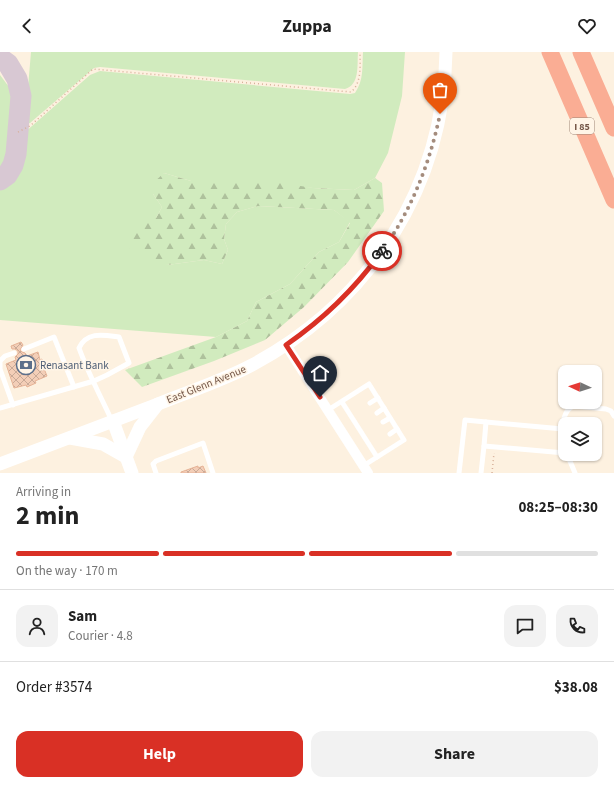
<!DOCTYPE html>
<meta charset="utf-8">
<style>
:root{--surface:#fff;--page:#f2f2f2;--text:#222;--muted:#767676;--line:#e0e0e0;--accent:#d93025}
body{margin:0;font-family:"Source Sans 3",sans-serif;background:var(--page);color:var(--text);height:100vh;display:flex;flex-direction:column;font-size:15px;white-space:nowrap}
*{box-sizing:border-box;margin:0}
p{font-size:13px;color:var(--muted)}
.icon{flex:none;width:22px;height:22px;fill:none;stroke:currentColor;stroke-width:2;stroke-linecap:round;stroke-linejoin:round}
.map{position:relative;height:421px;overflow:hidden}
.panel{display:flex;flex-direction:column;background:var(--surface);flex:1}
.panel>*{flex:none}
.needle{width:26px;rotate:274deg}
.controls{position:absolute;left:558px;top:313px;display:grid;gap:8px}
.controls a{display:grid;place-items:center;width:44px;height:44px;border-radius:8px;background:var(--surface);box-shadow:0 1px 3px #0004;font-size:20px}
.pin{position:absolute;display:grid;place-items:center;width:34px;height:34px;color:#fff;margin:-41px -17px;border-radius:50% 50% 50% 0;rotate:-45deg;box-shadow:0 0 4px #0007}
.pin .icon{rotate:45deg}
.courier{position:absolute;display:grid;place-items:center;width:40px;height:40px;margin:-20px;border:3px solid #d93025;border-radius:50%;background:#fff;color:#222;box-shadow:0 1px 5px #0007}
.headline em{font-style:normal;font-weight:700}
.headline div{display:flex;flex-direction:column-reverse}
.headline{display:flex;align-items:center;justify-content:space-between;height:68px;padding:0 16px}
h1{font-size:26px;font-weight:700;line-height:30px}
.bar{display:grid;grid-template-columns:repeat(4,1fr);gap:6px 4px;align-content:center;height:48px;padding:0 16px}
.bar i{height:5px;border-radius:3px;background:var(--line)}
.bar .active{background:var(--accent)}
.bar p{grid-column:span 4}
.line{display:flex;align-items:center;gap:10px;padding:0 16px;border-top:1px solid var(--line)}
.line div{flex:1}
.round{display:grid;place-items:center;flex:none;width:42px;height:42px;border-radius:12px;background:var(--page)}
.primary-button{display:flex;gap:8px;margin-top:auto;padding:8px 16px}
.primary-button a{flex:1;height:46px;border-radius:12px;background:var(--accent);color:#fff;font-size:16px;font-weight:700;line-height:46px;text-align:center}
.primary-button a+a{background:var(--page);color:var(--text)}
header{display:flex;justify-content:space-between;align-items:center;height:52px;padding:0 16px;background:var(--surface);font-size:18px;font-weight:700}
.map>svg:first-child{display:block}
</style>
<header><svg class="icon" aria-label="back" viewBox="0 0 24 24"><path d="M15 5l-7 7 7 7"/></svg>Zuppa<svg class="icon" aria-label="heart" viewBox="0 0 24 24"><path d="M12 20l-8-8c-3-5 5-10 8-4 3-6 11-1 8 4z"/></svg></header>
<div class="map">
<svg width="614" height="421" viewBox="0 0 614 421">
<defs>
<pattern id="forest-firs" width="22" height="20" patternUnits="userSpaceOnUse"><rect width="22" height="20" fill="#d1ebbe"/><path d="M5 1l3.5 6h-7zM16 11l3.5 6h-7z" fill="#aec19c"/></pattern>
<pattern id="building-cross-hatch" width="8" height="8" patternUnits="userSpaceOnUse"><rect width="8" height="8" fill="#f3ceb7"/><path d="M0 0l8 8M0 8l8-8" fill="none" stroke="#c9aa97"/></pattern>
</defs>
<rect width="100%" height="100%" fill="#fdf1e0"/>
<g fill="#d1ebbe">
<path d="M31,0H358C357,13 360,33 345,37L100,15L94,16L30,71H25Z"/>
<path d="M363,0H405L402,44L388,101L375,126L354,138L313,136L223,129H191L164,121L153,142L162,155L156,166L167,213L204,208L222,212L228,198L224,187L226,172L237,160L258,154L334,158L350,170L339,190L319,200L290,232L256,250L247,269L216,285L0,268V136C22,122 22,104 24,81L90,23L100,19L350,42L355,41C364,28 362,15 363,0Z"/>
<path d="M0,23L9,35L14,50L10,99L5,112L0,118Z"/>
</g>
<path fill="url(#forest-firs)" d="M164,121L191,129L263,128L313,136L354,138L375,126L382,131L384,159L348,210L304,255L265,288L214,309L142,335L125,318L216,285L247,269L256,250L290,232L319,200L339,190L350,171L334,158L258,154L237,160L226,172L224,187L228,198L222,212L204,208L167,213L130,197L127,184L137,169L156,166L162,155L153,142V131Z"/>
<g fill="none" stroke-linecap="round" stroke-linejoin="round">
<path stroke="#d8c8d3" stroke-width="21" d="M0,6L8,12L17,27L21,44L16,102L13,113L7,123L0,128"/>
</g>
<g fill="url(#building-cross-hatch)" stroke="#e6b396">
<path d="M21,290L23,293L20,298L22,300L25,301L27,304L38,300L40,308L42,307L45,314H43L47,324L35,329L36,331L27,335L26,333L14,336L6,312L16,308L15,305L18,302V299L15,297H12L11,294Z"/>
<path d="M198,414V416L203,414L206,421H181V420Z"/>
</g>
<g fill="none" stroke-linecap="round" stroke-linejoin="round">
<g stroke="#d8b19a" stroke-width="1.5" stroke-dasharray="1 3" stroke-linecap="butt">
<path d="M18,80L30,74L93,17L351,40C362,31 360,13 360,0"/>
<path d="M492,421L494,401"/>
</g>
<g stroke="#fff" stroke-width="5">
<path d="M24,297L54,285L74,335"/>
<path d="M342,350L377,405"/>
<path d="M370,351L378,346"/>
<path d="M13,353L0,317V309L5,304L14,301"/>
<path d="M0,356L94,329L107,323L129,311L119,285C104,283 87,279 79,296C88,321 101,345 112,369"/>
<path d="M328,358L369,332L404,388L363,414"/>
<path d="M377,361L384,356"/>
<path d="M383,370L390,366"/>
<path d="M390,382L397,377"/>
<path d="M484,394L486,370L563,377"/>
<path d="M565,398C561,387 560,358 574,354L606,357L611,359L614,364"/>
<path d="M567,402L575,421"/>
<path d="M156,421L153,412L156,409L203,391L213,421"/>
<path d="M459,421L465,368L486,370"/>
<path d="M481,421L484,394L565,401"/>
</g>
<path stroke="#fff" stroke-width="10" d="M286,293L368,421"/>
<g stroke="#fff" stroke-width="13">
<path d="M113,369L132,421"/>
<path d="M70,386L103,392L126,405"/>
<path d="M126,405L140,375L158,352"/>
<path d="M0,412C53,392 105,372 158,352C190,339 222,329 252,313C370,250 444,135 446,0"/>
</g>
<g stroke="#faad94" stroke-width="17">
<path d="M550,0L614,148"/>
<path d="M581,0L614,76"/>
</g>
</g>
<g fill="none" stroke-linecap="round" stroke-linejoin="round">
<path stroke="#a48c7d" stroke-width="4" stroke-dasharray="0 7.2" d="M382,199C411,159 430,111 440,62"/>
<path stroke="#d93025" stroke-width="5" d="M320,345L286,293C325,266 355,237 382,199"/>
</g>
<defs>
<g id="bank-ring" transform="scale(1)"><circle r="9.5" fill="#fff5e7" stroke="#5c6f8a" stroke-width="1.5"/><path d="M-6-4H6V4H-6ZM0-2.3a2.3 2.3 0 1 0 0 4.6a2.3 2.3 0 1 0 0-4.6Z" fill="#5c6f8a"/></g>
</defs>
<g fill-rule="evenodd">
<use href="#bank-ring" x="26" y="313"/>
</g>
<g text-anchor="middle" stroke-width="3" stroke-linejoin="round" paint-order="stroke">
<rect fill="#fff5e7" stroke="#9e8677" stroke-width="1" x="570" y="66" width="24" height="16" rx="3"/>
<g font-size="10" font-weight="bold" fill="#745647">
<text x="582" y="78">I 85</text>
</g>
<g font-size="11" fill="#4e5e75" stroke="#fff5e7" text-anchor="start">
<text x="40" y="317">Renasant Bank</text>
</g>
<g font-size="11" fill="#745647" stroke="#fff5e7">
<text transform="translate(206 332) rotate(-22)" y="4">East Glenn Avenue</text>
</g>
</g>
</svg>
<div class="controls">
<a><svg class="needle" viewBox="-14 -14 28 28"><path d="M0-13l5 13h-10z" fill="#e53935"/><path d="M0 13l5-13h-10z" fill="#767676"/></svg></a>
<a><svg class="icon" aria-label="layers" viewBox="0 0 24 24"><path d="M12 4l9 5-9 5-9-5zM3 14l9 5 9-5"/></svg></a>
</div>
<div class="pin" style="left:440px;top:62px;background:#ea580c"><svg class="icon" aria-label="bag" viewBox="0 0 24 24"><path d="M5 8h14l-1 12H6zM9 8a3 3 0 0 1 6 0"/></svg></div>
<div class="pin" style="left:320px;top:345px;background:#1f2937"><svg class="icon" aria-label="home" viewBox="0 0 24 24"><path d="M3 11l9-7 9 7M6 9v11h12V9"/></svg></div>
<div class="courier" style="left:382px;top:199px"><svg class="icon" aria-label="bike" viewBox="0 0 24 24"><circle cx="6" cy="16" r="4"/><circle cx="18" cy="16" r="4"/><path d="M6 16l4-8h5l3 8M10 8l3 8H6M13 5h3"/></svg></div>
</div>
<section class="panel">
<div class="headline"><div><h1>2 min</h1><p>Arriving in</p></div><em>08:25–08:30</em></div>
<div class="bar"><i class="active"></i><i class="active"></i><i class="active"></i><i></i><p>On the way · 170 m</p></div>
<div class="line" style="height:72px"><a class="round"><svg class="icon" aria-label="person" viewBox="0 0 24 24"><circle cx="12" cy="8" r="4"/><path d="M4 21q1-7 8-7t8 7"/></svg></a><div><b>Sam</b><p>Courier · 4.8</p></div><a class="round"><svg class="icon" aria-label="chat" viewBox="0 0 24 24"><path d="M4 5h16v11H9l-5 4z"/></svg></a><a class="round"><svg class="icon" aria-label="phone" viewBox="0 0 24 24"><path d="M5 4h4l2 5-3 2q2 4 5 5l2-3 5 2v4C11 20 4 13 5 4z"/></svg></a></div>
<div class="line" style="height:52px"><div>Order #3574</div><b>$38.08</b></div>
<div class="primary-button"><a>Help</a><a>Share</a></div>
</section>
